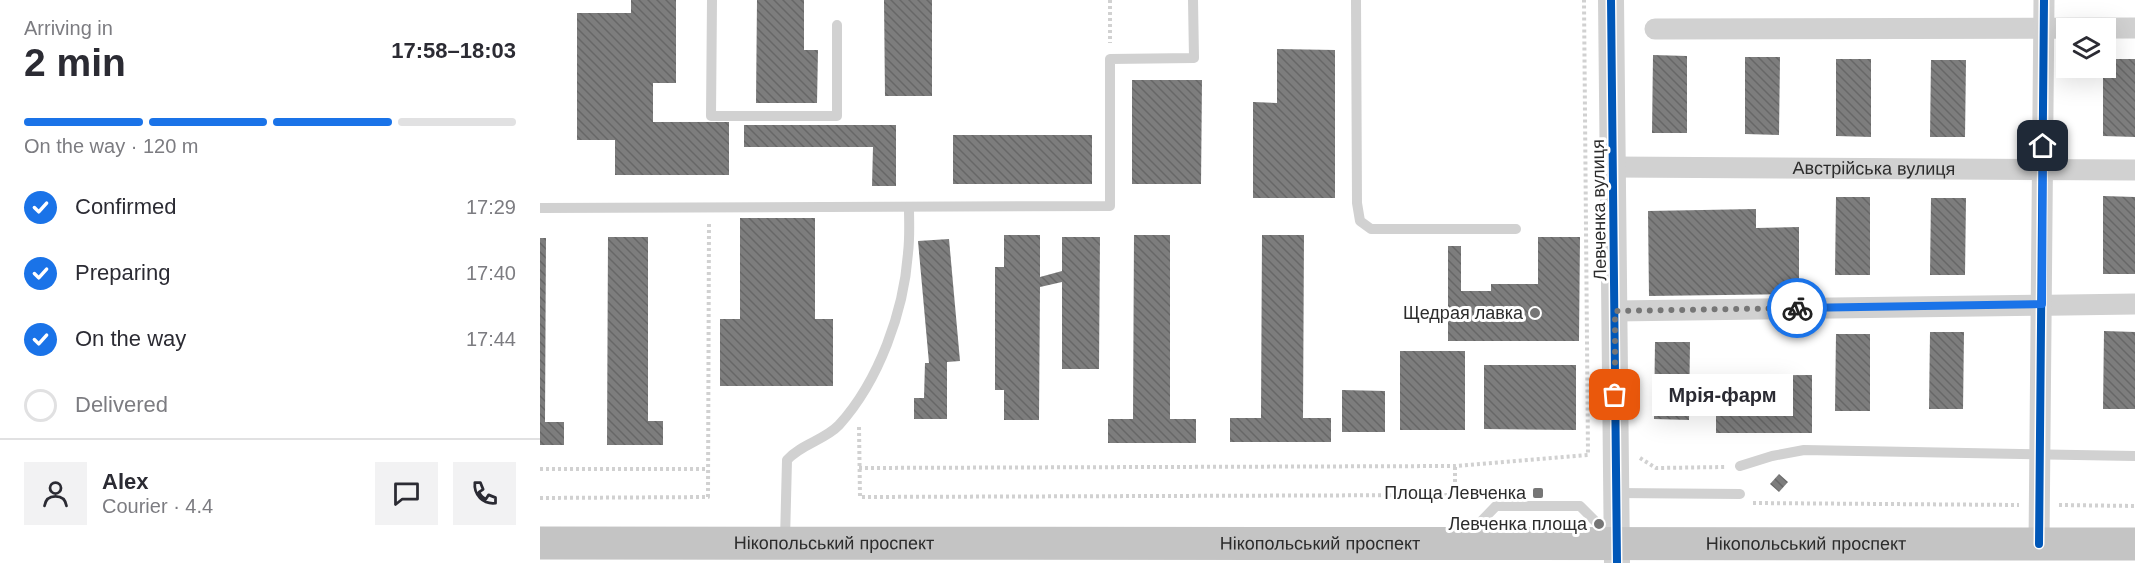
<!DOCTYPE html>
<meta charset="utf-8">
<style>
:root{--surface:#fff;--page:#f2f2f3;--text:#2b2b33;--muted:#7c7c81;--line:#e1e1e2;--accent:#1a73e8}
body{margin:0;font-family:Helvetica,sans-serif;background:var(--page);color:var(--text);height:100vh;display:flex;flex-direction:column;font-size:22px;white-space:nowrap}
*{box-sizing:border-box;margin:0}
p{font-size:20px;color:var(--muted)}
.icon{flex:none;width:33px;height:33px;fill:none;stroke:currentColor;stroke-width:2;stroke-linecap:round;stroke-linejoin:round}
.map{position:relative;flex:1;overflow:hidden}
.details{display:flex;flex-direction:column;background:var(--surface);width:540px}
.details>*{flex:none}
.controls{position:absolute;left:1516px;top:18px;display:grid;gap:12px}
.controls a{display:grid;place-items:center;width:60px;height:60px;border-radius:0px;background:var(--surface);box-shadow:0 6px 24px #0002;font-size:30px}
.pin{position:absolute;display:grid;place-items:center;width:51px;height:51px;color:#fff;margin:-26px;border-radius:12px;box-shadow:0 3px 9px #0006}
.courier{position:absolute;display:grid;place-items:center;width:60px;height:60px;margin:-30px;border:4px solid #1a73e8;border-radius:50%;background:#fff;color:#222;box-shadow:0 2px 8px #0007}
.bubble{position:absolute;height:42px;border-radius:0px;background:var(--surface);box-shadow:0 6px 24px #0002;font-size:20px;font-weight:800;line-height:42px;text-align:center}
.head em{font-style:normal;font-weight:800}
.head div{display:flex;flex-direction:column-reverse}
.head{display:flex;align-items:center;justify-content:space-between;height:102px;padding:0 24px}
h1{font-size:39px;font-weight:800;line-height:45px}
.bar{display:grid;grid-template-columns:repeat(4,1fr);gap:9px 6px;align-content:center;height:72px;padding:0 24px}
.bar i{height:8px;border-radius:4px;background:var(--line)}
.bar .on{background:var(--accent)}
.bar p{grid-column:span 4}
.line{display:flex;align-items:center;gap:15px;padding:0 24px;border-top:2px solid var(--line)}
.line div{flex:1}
.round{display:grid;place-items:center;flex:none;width:63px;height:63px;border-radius:0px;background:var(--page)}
ol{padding:0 24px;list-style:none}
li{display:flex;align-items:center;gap:18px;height:66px}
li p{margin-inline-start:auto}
li .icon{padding:6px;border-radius:50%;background:var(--accent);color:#fff;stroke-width:4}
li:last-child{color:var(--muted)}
li i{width:33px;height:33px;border:3px solid var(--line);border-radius:50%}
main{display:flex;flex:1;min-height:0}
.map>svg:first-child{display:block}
</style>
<main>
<section class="details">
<div class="head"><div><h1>2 min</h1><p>Arriving in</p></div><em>17:58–18:03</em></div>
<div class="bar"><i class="on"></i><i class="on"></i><i class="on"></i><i></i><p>On the way · 120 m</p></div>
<ol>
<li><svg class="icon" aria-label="check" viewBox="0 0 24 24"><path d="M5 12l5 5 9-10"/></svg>Confirmed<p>17:29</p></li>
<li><svg class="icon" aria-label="check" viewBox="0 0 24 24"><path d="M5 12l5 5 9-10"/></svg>Preparing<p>17:40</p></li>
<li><svg class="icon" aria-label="check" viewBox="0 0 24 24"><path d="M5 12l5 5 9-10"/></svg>On the way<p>17:44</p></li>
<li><i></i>Delivered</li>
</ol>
<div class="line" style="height:108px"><a class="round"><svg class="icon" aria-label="person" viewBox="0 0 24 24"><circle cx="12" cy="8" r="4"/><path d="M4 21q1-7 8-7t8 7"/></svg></a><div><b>Alex</b><p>Courier · 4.4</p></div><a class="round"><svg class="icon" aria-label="chat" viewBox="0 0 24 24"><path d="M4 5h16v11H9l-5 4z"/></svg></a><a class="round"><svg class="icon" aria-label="phone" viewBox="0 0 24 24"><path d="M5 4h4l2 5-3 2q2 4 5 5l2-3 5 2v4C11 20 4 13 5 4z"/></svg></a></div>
</section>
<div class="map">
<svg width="1595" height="563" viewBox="0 0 1595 563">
<defs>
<pattern id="building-back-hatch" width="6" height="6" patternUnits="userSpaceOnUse" patternTransform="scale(1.5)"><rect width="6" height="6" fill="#7d7d7d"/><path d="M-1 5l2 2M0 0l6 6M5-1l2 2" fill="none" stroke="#676767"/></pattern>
</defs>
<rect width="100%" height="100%" fill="#fff"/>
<g fill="url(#building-back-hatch)">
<path d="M91,0H136V83H113V122H189V175H75V140H37V13H91Z"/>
<path d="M217,0H264V50H278L277,103H216Z"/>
<path d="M344,0H392V96H345Z"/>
<path d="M737,49L795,50V198H713V102L737,103Z"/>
<path d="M1113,55L1147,56V133H1112Z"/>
<path d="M1205,57H1240L1239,135L1205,134Z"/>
<path d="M1296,59H1331V137L1296,136Z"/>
<path d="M1566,59H1595V137L1563,136V68H1566Z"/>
<path d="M1391,60H1426L1425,137H1390Z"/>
<path d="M592,80H662L661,184H592Z"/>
<path d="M204,125H356V186H332L333,147H204Z"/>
<rect x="413" y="135" width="139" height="49"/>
<path d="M1563,196L1595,197V274H1563Z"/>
<path d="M1296,197H1330V275H1295Z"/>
<path d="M1391,198H1426L1425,275H1390Z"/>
<path d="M1216,209V228L1259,227V294L1109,296L1108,211Z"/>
<path d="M200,218H275V319H293V386H180V319H200Z"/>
<path d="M464,235H500V277L522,271V237H560L559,369H522V282L500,287L499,420H464V390H455V267H464Z"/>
<path d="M594,235H630V419H656V443H568V419H593Z"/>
<path d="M722,235H764L763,418H791V442H690V418H721Z"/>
<path d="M68,237H108V421H123V445H67Z"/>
<path d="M998,237H1040L1039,341H908V246H921V291H951V284H998Z"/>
<path d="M0,238H6L5,422H24V445H0Z"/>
<path d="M409,239L420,361L407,362V419H374V398H384L385,363H389L378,241Z"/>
<path d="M1564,331L1595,332V409H1563Z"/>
<path d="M1390,332H1424L1423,409H1389Z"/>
<path d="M1296,334H1330V411H1295Z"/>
<path d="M1115,342H1150L1149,420L1114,419Z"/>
<rect x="860" y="351" width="65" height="79"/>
<path d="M944,365H1036V430L944,429Z"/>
<path d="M1272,375V433H1176V376Z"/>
<path d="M802,390L845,391V432H802Z"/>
<path d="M1239,474L1248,482L1239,492L1230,484Z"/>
</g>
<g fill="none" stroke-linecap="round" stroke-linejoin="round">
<g stroke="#d1d1d1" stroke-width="4" stroke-dasharray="3 3" stroke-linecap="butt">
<path d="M570,0V43"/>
<path d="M319,427L320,497L915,495V466"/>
<path d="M1100,458L1116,468L1186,467"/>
<path d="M319,468L915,466L1048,455L1044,0"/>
<path d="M0,469H168"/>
<path d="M0,498L168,497L169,222"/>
<path d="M1213,503L1479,505"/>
<path d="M1519,505L1595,506"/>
</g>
<g stroke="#d1d1d1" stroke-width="10">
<path d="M172,0L171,116H297V25"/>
<path d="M816,0L817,203L820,221L831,229H976"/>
<path d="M0,208L570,206V59L654,58L653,0"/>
<path d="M1200,466L1232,456L1264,450L1595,456"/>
<path d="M1076,493L1200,494"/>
<path d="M926,537L956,506H1040L1071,537"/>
<path d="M245,540L247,460C261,444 285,440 299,425C339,381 364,311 368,253C370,237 369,222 369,207"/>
</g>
<g stroke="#d1d1d1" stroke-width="21">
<path d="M1115,29L1595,28"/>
<path id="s1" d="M1073,167L1595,170"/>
<path d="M1075,311L1595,304"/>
<path d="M1499,544L1504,0"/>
</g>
<path stroke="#d1d1d1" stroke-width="26" d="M1071,0L1077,563"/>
<path stroke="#c4c4c4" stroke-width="33" id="s2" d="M0,543L1595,544"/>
<g stroke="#fff" stroke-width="11">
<g id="cycleway">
<path d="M1071,0L1077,563"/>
<path d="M1499,544L1504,0"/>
</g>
</g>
<use href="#cycleway" stroke="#0057b8" stroke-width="8"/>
</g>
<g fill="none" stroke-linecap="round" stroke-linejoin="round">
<path stroke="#767676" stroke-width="6" stroke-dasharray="0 10.8" d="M1075,395V311L1257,308"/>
<path stroke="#1a73e8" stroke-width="8" d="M1257,308L1502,304L1503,146"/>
</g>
<g fill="#767676" stroke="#fff" stroke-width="2">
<circle cx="995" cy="313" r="6"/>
<rect x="992" y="487" width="12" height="12" rx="3"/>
<circle cx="1059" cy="524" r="6"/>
</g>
<g text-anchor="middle" stroke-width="6" stroke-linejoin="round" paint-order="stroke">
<g font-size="18" fill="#2c2c2c" stroke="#fff">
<text dy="6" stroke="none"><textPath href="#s1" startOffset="261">Австрійська вулиця</textPath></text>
<text transform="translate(1059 210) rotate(-91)" y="6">Левченка вулиця</text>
<text dy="6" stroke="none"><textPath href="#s2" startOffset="294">Нікопольський проспект</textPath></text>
<text dy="6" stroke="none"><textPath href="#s2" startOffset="780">Нікопольський проспект</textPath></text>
<text dy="6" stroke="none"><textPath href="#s2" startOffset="1266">Нікопольський проспект</textPath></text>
</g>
<g font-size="18" fill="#2c2c2c" stroke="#fff" text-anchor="end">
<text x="983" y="319">Щедрая лавка</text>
<text x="986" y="499">Площа Левченка</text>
<text x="1047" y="530">Левченка площа</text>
</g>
</g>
</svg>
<div class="controls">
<a><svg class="icon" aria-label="layers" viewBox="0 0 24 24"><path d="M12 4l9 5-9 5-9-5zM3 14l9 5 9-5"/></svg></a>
</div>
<div class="pin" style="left:1075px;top:395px;background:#ea580c"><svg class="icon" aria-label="bag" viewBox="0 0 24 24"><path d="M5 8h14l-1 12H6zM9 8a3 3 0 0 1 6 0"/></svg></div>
<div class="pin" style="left:1503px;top:146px;background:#1f2937"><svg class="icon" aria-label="home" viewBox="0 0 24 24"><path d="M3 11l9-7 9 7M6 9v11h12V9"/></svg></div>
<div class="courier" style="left:1257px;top:308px"><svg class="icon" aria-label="bike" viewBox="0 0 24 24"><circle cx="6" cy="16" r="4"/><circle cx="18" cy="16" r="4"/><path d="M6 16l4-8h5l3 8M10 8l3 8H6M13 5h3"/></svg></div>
<div class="bubble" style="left:1112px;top:374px;width:141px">Мрія-фарм</div>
</div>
</main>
